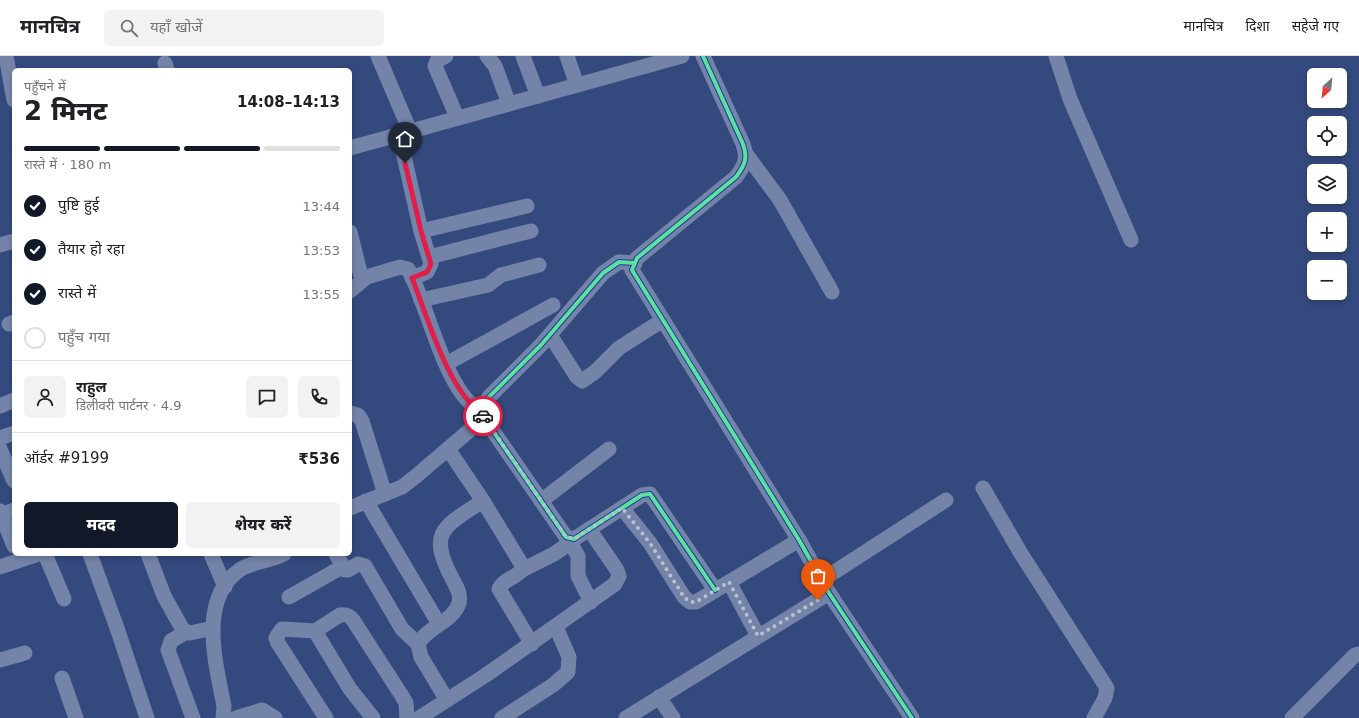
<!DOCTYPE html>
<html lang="hi">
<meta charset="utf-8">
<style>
:root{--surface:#fff;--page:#f2f2f2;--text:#202124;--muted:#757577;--line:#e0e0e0;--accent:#111827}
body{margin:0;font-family:"DejaVu Sans","Noto Sans Devanagari",sans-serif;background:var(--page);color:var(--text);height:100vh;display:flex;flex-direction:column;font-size:15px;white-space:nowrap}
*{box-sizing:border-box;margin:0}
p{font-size:13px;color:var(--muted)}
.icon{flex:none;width:22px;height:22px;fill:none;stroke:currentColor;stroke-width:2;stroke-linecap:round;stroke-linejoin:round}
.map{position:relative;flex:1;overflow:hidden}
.sheet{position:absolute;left:12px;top:12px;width:340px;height:488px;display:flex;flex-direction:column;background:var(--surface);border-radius:6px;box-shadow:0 2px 6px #0003}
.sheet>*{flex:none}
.needle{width:26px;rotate:207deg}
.buttons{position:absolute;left:1307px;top:12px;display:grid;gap:8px}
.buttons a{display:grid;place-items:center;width:40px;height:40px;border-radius:6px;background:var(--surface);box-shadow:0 2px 6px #0003;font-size:20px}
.pin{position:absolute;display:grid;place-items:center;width:34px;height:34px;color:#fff;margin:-41px -17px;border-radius:50% 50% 50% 0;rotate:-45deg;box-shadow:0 0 4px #0007}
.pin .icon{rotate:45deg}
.courier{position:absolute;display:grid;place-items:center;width:40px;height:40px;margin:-20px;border:3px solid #e11d48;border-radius:50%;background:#fff;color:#222;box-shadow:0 1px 5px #0007}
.overview em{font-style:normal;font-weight:800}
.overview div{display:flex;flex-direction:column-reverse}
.overview{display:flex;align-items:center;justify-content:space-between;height:68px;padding:0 12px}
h1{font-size:26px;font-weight:800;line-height:30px}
.bar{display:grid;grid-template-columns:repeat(4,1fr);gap:6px 4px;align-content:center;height:48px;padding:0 12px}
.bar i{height:5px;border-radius:3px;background:var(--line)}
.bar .current{background:var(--accent)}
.bar p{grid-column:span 4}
.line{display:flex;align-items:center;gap:10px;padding:0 12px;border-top:1px solid var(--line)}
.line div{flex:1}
.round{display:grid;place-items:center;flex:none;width:42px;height:42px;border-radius:6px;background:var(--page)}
ol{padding:0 12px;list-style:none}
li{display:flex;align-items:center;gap:12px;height:44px}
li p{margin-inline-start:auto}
li .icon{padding:4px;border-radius:50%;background:var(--accent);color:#fff;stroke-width:4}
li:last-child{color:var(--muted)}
li i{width:22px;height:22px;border:2px solid var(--line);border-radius:50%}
.button{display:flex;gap:8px;margin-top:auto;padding:8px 12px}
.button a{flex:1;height:46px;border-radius:6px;background:var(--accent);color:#fff;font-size:16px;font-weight:800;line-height:46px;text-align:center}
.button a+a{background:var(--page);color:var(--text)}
header{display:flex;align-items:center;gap:24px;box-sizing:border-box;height:56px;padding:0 20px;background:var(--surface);border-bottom:1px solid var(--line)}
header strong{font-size:19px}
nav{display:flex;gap:22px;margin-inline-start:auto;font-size:14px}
.search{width:280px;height:36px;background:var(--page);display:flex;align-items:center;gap:10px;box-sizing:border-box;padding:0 14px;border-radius:6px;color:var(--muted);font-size:15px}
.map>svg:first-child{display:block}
</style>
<header>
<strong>मानचित्र</strong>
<div class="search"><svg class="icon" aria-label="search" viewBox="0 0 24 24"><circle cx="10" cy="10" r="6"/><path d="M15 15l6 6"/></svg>यहाँ खोजें</div>
<nav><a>मानचित्र</a><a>दिशा</a><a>सहेजे गए</a></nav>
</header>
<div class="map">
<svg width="1359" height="662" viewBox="0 0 1359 662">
<rect width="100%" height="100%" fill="#344a7e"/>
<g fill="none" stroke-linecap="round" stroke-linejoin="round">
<g stroke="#7484a8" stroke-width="15">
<path d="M6,0L14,44"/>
<path d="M378,0L410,75"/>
<path d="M446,0L437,5L435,10L457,61"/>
<path d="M487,0L495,10L509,48"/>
<path d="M523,0L538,40"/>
<path d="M567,0L577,29"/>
<path d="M703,0L743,88C748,102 745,109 736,121L637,202L632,214L799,484L829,537L912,662"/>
<path d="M1056,0L1070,43L1131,184"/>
<path d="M165,7L167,14"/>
<path d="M399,78L421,175L431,208L427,216L412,222"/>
<path d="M350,92L682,0"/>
<path d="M746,98L780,144L832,236"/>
<path d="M421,175L527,150"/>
<path d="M350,176L362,224"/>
<path d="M0,189L14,185"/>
<path d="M429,201L531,175"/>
<path d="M634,207L619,206L603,217L541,289L488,342L481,355L484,362L566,481L574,483L642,439L650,438L715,534"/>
<path d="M350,235L367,221L400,211L408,213C428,248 445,338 481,355"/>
<path d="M421,244L488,229L501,219L539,209"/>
<path d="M9,268L14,266"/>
<path d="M550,279L577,321L582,325L595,316L619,292L663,264"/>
<path d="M446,308L553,249"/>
<path d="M0,350L14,344"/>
<path d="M350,357L358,359L362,365L385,438"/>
<path d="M0,382L14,377"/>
<path d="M0,393L14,425"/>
<path d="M448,393L483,445L522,509V514C516,522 503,523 499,533L532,588"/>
<path d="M983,432L1020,496L1107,632L1105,642L1094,662"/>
<path d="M366,445L439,568"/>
<path d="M541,445L609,393"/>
<path d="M350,452L402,431L415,421L484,362"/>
<path d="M622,452L650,487L684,541L690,546H696L799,484"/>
<path d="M0,455L14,490"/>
<path d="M0,459L14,454"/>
<path d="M568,483L578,500V520L591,546"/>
<path d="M45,498L64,543"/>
<path d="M90,498L117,572L147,662"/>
<path d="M148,498L164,540L183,574L190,577L213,572"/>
<path d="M211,498L225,531"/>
<path d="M336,498L345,514H348L358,508L365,510L402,573L418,588"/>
<path d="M0,511L39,498"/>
<path d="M522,514L554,498L571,486"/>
<path d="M822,524L946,444"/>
<path d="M729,526L758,580"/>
<path d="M289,541L342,511"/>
<path d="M315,575L350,633L373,662"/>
<path d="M186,576L171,585L168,594L193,662"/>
<path d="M0,604L25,597"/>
<path d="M62,622L76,662"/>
<path d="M659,641L673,662"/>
<path d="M447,644L421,601L418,588C427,571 453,566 459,547C461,538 457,532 453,524C427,476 443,471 483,445"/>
<path d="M223,662L224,650C216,608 197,542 241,513C252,506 271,505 284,498"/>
<path d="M236,662L262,654L275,662"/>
<path d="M326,662L278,587L276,582L282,573L315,575L340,559C346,558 349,559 353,564L402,640L406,647L407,662"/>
<path d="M419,662L486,619L615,528L619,520L617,514L589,473"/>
<path d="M502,662L553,629L568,616L569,601L556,571"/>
<path d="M626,662L829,537"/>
<path d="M1292,662L1355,599L1359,598"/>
</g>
<g stroke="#143e9d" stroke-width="6">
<g id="cycleway">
<path d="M703,0L743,88C748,102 745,109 736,121L637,202L632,214L799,484L829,537L912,662"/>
<path d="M634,207L619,206L603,217L541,289L488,342L481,355L484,362L566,481L574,483L642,439L650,438L715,534"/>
</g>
</g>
<use href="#cycleway" stroke="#60e19b" stroke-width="4"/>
</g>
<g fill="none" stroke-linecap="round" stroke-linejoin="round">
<path stroke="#b8c0d2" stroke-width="4" stroke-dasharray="0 7.2" d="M483,360L566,481L574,483L622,452L650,487L684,541L690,546H696L729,526L758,580L818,544"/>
<path stroke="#e11d48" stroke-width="5" d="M405,107L421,175L431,208L427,216L412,222C425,254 450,340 481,355L483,360"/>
</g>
</svg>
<div class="buttons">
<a><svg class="needle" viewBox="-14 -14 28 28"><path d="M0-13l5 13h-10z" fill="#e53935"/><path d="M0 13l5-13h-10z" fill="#757577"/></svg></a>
<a><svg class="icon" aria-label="locate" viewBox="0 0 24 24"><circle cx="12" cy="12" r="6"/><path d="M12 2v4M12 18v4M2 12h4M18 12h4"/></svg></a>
<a><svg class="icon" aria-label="layers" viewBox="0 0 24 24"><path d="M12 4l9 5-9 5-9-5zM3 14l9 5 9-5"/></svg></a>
<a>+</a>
<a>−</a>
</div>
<div class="pin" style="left:818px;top:544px;background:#ea580c"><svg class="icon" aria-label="bag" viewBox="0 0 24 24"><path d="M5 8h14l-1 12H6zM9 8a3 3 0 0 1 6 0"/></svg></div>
<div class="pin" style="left:405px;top:107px;background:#1f2937"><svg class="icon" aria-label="home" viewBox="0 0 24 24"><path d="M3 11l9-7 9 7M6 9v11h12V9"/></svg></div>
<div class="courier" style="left:483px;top:360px"><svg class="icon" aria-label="car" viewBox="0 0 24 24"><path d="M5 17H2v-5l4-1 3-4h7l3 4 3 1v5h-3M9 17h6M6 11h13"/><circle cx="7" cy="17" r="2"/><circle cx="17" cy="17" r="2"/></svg></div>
<section class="sheet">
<div class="overview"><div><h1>2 मिनट</h1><p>पहुँचने में</p></div><em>14:08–14:13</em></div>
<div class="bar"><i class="current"></i><i class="current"></i><i class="current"></i><i></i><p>रास्ते में · 180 m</p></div>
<ol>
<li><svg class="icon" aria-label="check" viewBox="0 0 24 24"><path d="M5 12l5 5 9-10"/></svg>पुष्टि हुई<p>13:44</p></li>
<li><svg class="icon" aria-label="check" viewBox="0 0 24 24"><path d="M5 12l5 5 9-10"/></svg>तैयार हो रहा<p>13:53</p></li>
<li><svg class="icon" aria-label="check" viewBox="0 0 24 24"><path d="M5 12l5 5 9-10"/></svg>रास्ते में<p>13:55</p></li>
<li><i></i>पहुँच गया</li>
</ol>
<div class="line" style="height:72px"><a class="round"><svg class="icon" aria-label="person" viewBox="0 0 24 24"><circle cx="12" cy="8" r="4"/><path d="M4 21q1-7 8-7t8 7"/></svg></a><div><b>राहुल</b><p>डिलीवरी पार्टनर · 4.9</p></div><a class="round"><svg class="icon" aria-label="chat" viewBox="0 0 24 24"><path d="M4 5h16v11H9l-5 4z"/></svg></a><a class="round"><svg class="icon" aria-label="phone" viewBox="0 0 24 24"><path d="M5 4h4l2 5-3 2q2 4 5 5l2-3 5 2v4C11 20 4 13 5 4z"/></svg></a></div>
<div class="line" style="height:52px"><div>ऑर्डर #9199</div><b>₹536</b></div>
<div class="button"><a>मदद</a><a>शेयर करें</a></div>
</section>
</div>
